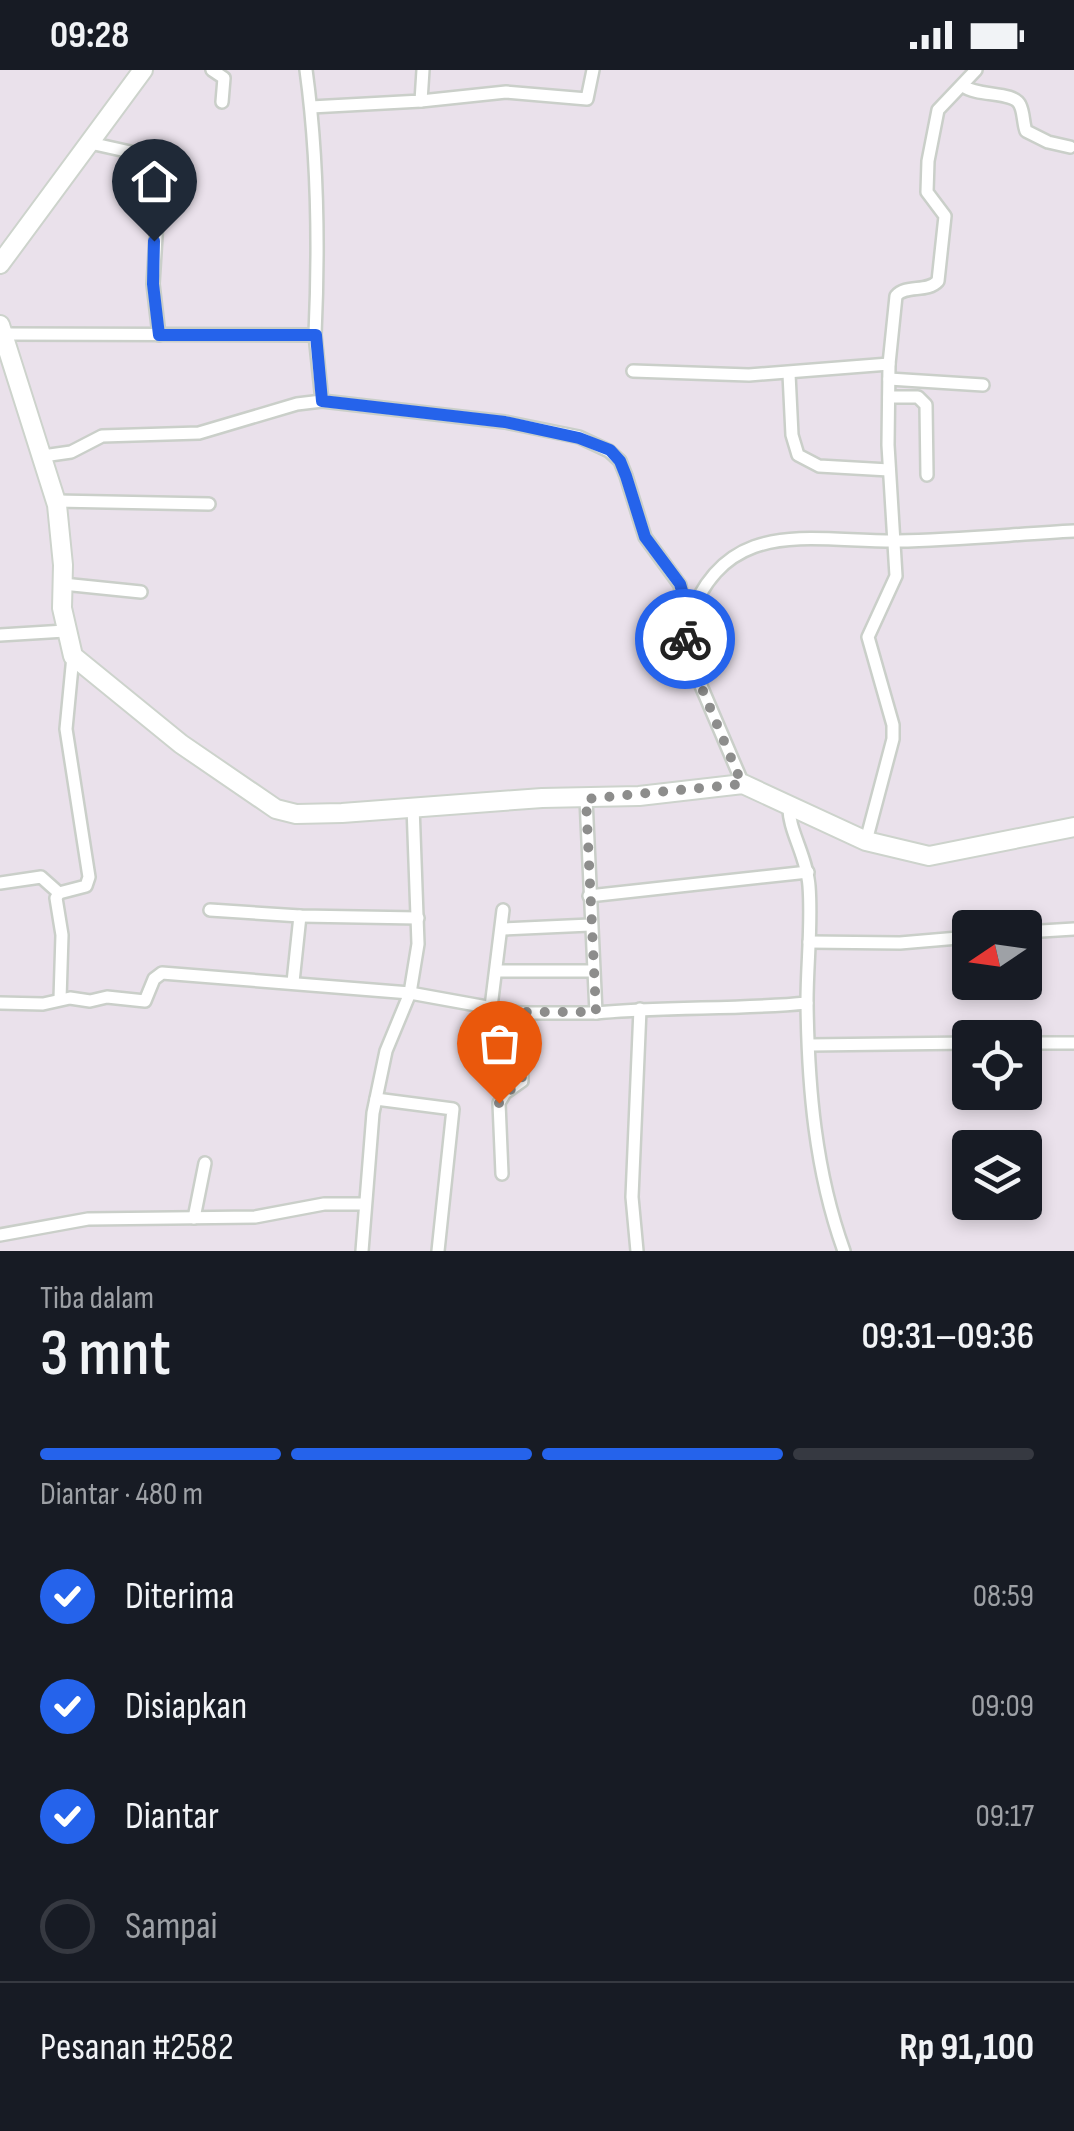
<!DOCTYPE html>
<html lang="id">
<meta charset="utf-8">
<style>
:root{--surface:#171b24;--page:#20242c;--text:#f1f3f6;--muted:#9ea1a6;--line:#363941;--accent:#2563eb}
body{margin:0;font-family:"Sofia Sans Condensed",sans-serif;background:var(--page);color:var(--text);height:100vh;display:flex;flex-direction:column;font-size:38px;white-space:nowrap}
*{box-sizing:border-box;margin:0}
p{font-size:32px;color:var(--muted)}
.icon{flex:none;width:55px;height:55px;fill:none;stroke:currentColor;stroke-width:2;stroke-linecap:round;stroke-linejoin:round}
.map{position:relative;height:1181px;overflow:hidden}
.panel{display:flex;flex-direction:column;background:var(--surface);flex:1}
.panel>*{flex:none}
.needle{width:65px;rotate:257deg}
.controls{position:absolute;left:952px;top:840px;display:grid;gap:20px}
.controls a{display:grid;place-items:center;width:90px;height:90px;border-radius:10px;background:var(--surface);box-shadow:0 5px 15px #0003;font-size:50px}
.pin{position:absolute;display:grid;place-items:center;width:85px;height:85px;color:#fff;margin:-102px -42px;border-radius:50% 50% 50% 0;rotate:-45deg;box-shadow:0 0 10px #0007}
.pin .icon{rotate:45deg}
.courier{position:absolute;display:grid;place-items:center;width:100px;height:100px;margin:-50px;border:8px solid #2563eb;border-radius:50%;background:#fff;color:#222;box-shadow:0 2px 12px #0007}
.summary em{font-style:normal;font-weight:600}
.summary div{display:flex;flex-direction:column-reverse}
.summary{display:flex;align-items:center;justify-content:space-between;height:170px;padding:0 40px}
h1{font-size:65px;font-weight:600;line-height:75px}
.bar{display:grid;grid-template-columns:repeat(4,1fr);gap:15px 10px;align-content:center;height:120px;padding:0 40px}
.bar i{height:12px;border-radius:8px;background:var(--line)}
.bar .selected{background:var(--accent)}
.bar p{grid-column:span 4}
.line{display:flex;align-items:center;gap:25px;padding:0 40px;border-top:2px solid var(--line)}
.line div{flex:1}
ol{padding:0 40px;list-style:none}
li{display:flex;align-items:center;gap:30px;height:110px}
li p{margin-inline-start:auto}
li .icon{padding:10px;border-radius:50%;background:var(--accent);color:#fff;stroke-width:4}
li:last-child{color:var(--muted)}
li i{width:55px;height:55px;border:5px solid var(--line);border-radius:50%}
.status{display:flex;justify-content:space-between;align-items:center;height:70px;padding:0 50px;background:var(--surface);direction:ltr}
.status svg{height:28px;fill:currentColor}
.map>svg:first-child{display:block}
</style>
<div class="status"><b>09:28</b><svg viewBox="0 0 49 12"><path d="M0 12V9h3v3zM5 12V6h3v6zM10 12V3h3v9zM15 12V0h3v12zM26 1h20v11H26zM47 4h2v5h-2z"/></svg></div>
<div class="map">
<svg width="1074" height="1181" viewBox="0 0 1074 1181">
<rect width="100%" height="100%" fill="#eae1eb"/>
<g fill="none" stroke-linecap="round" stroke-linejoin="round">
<g stroke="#cacfc9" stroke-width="16">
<g id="street">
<path d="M212,0L224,8L222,32"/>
<path d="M306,0C318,87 319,177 315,265"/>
<path d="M963,16C978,27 1014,21 1020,35C1024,43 1023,53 1026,61L1048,72L1070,77"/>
<path d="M421,31L506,22L587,29L593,0"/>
<path d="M311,37L421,31L423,0"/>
<path d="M90,73L171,91"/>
<path d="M157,151L153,214L159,265"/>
<path d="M3,264L315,265L322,331"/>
<path d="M633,301L749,305L889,294"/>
<path d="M789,304L792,365L798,385L819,396L889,400"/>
<path d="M889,309L983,315"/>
<path d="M889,327H918L926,335L927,405"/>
<path d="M43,386L71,382L102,366L199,363L297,334L322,331L505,352L579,367L609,381L620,391L626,406L645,467L680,515L690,590L743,714"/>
<path d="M56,431L209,434"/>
<path d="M63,514L141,522"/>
<path d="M687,554C725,444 808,472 898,471C957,470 1016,464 1074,461"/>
<path d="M0,565L65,561"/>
<path d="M789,736C788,760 807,786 809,816C812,855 807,893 807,932C808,1016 815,1101 844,1181"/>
<path d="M866,771L893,669V655L868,567L896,506L888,375L889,294L896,226C906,214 927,223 938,211L945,146L927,122L928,91L938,40L976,0"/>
<path d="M0,813L41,807L59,823"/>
<path d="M589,826L808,802"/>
<path d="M210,840L300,846L418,848"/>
<path d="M502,859L590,855"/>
<path d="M1025,862L1074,859"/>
<path d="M809,872L900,873L970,867"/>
<path d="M496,901H593"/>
<path d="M293,912L300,846"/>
<path d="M60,929L62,865L56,828L59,823L86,816L89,807L66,659L73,586"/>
<path d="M0,933L43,934L70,928L90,931L107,927L145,931L154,909L162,903L410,923L520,943H596L586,729"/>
<path d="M491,937L503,840"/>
<path d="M596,943C666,936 737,940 807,933"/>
<path d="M1025,973H1074"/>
<path d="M810,975L970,973"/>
<path d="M376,1029L453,1039L438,1181"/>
<path d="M502,1104L499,1033L505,1023L522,1011L520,943"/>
<path d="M194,1148L205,1093"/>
<path d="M0,1165L88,1149L255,1147L324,1134H365"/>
<path d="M362,1181L373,1043L386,981L410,923L418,874L413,736"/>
<path d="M637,1181L632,1127L640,939"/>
</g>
</g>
<g stroke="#cdd3cc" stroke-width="22">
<g id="secondary">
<path d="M0,194L143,0"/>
<path d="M0,255L57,435L63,495L62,538L73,586L181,674L276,739L296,744L342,743L542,728L639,726L743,714L866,771L929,786L1074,757"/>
</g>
</g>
<use href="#street" stroke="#fff" stroke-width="11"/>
<use href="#secondary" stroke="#fff" stroke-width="18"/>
</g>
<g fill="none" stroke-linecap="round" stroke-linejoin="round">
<path stroke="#8d8d8c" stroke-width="10" stroke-dasharray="0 18" d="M499,1033L505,1024L522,1011L520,942H596L586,729L742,714L690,590L685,569"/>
<path stroke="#2563eb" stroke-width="12" d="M154,171L153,214L159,265H316L322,331L505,352L579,368L610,380L620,391L626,406L645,467L680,514L684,528L685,569"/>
</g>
</svg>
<div class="controls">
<a><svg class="needle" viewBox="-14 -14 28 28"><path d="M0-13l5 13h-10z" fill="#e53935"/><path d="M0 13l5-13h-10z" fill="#9ea1a6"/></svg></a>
<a><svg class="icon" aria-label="locate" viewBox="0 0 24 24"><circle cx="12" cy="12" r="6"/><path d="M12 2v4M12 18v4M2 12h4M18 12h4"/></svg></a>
<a><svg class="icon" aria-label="layers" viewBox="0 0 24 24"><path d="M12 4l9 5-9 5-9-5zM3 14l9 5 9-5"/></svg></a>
</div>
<div class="pin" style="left:499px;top:1033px;background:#ea580c"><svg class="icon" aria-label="bag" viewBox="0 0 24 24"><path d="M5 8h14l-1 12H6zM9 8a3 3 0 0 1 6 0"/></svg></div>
<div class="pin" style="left:154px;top:171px;background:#1f2937"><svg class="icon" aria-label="home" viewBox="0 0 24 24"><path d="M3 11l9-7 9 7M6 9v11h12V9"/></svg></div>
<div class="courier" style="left:685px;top:569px"><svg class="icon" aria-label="bike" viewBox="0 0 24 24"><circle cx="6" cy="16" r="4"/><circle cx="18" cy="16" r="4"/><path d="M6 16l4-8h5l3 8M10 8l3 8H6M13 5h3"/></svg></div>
</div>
<section class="panel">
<div class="summary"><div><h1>3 mnt</h1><p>Tiba dalam</p></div><em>09:31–09:36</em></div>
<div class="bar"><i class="selected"></i><i class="selected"></i><i class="selected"></i><i></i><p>Diantar · 480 m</p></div>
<ol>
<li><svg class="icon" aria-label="check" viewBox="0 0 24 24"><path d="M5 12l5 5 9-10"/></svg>Diterima<p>08:59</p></li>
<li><svg class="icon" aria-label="check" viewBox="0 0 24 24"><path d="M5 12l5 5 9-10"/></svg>Disiapkan<p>09:09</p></li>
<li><svg class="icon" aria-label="check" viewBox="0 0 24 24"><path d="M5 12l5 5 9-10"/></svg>Diantar<p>09:17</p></li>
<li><i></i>Sampai</li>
</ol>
<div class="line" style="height:130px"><div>Pesanan #2582</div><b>Rp 91,100</b></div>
</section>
